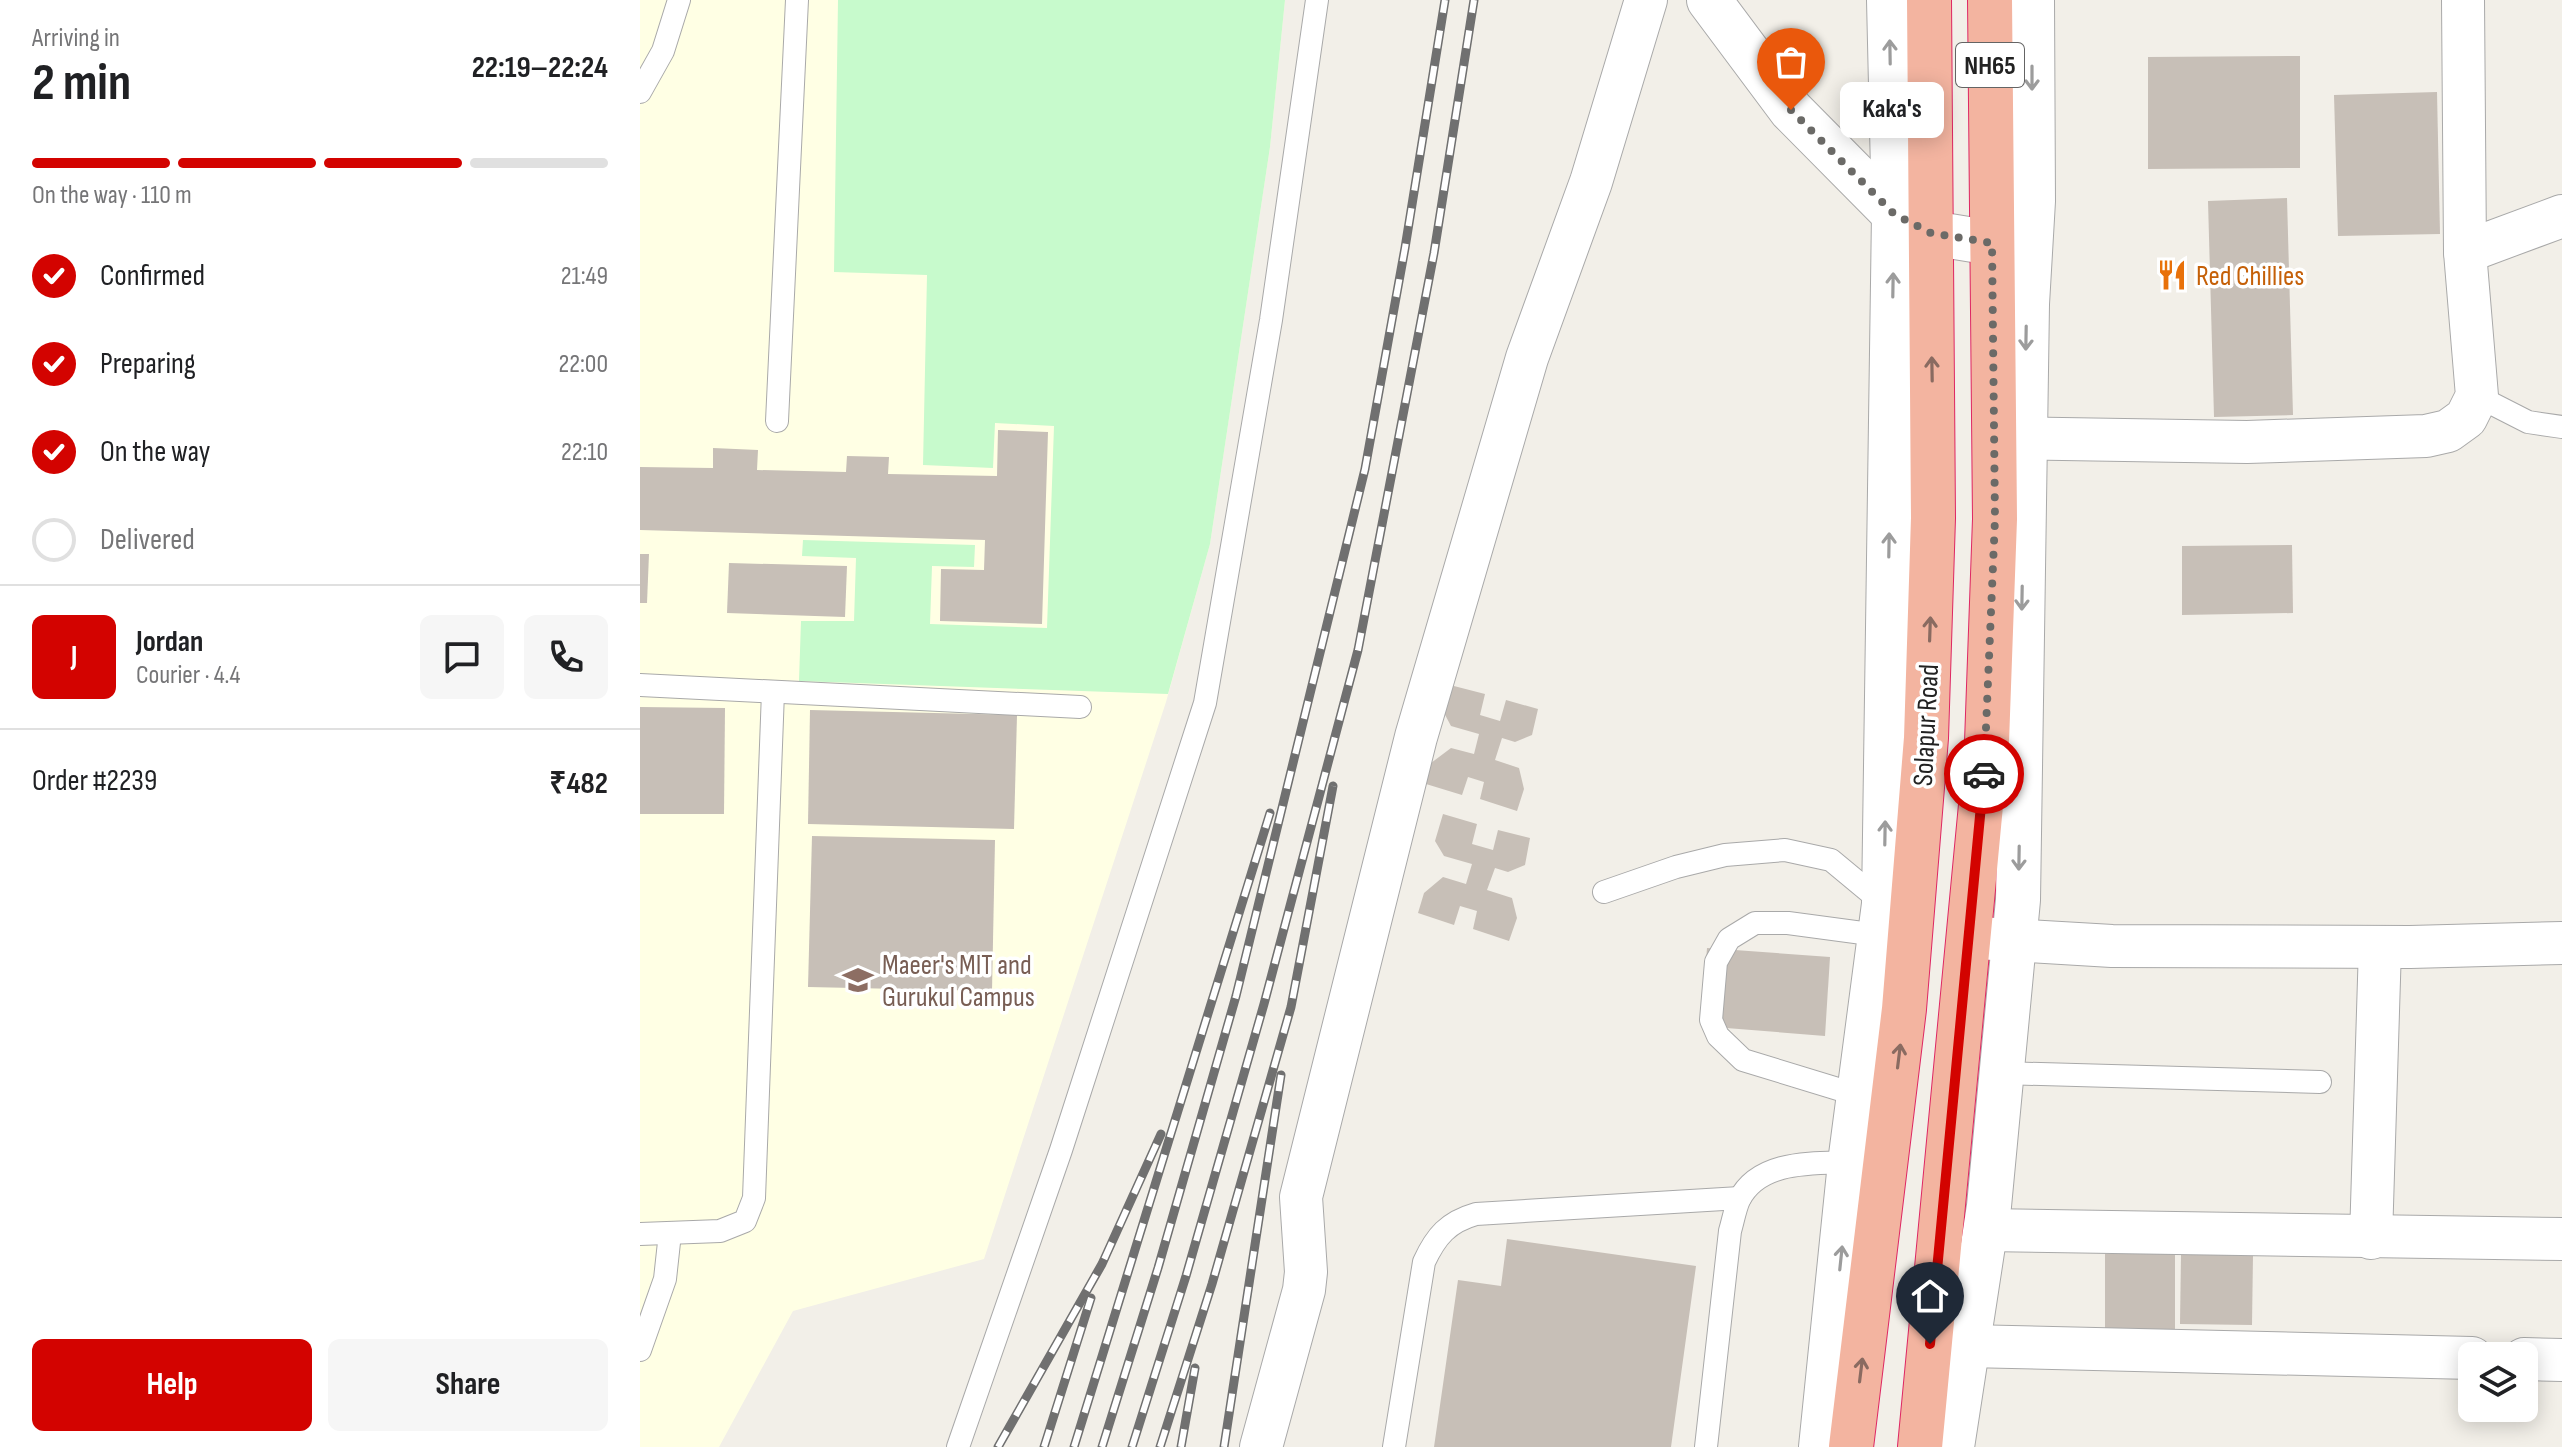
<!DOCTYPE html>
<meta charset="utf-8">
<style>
:root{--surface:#fff;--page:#f6f6f6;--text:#202124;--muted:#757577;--line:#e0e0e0;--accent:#d30300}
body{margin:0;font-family:"Sofia Sans Condensed",sans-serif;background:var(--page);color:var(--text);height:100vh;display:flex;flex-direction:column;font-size:30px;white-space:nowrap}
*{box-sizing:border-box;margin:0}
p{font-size:26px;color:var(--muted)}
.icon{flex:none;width:44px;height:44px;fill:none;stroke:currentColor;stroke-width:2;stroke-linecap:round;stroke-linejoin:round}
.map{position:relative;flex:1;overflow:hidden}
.details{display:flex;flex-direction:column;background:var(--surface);width:640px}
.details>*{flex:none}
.fabs{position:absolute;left:1818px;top:1342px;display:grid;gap:16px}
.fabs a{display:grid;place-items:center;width:80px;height:80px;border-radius:12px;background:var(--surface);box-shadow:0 4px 20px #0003;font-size:40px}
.pin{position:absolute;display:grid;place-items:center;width:68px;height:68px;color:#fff;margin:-82px -34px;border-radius:50% 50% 50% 0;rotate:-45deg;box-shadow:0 0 8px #0007}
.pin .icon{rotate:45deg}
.courier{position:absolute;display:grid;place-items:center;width:80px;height:80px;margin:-40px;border:6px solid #d30300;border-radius:50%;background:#fff;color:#222;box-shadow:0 2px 10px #0007}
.bubble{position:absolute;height:56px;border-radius:12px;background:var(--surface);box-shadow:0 4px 20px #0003;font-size:26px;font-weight:700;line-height:56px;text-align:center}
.overview em{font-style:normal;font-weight:700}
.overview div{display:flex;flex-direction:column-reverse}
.overview{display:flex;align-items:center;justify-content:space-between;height:136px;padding:0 32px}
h1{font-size:52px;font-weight:700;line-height:60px}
.bar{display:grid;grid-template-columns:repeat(4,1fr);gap:12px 8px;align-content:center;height:96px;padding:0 32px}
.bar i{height:10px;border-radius:6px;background:var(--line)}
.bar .selected{background:var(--accent)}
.bar p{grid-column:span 4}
.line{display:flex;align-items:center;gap:20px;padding:0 32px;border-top:2px solid var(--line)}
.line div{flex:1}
.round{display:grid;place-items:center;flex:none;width:84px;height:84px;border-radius:12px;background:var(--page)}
ol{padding:0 32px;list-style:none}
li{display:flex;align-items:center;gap:24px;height:88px}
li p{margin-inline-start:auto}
li .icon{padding:8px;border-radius:50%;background:var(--accent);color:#fff;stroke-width:4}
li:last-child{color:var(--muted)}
li i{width:44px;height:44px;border:4px solid var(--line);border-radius:50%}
.primary-button{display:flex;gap:16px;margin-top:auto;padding:16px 32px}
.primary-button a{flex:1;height:92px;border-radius:12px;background:var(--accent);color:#fff;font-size:32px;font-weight:700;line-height:92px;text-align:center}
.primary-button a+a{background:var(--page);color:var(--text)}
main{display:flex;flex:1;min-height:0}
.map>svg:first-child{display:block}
</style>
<main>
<section class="details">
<div class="overview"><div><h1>2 min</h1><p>Arriving in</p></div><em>22:19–22:24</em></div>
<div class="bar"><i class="selected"></i><i class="selected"></i><i class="selected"></i><i></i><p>On the way · 110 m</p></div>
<ol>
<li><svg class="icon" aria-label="check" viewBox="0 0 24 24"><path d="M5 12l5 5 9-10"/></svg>Confirmed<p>21:49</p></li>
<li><svg class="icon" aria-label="check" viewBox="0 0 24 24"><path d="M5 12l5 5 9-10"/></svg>Preparing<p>22:00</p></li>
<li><svg class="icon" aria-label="check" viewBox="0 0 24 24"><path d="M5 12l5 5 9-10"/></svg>On the way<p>22:10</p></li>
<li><i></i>Delivered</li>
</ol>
<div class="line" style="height:144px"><b class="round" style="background:var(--accent);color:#fff">J</b><div><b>Jordan</b><p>Courier · 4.4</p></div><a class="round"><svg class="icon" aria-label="chat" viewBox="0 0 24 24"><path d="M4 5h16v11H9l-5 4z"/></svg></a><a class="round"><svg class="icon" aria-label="phone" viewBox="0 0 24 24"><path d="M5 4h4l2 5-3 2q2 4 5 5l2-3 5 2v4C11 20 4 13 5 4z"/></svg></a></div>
<div class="line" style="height:104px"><div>Order #2239</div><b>₹482</b></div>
<div class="primary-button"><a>Help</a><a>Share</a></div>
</section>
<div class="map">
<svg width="1922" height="1447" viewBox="0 0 1922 1447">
<rect width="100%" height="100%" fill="#f2efe8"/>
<path fill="#ffffe4" d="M0,0H645L630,147L570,544L526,702L344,1259L153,1311L79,1447H0Z"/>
<path fill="#c7facc" d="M198,0H645L630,147L570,544L528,694L159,681L161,621H214L216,558L162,556L163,540L335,545L334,567L292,566L290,624L407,628L414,426L355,423L353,468L283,465L287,275L194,272Z"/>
<g fill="#c7bfb7">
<path d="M1660,56V168L1508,169V57Z"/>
<path d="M1797,92L1800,234L1698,236L1694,95Z"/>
<path d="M1647,198L1653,415L1574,417L1568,201Z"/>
<path d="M358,430L408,432L402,624L300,621L301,569L344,570L345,540L0,530V467L73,468V448L118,450L117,470L206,472L207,456L249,457L248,474L357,476Z"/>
<path d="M1652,545L1653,613L1542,615V546Z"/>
<path d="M0,554H9L7,603H0Z"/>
<path d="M89,563L207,566L205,617L87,613Z"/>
<path d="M810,685L845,694L840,715L860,721L866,700L898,709L892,735L875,742L862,738L855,760L879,768L884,789L877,811L840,799L844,782L828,777L822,795L786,784L791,763L811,748L834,754L839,734L811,726L803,711Z"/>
<path d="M0,707L85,708L84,814H0Z"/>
<path d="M170,710L377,715L374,829L168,824Z"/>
<path d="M803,814L837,824L832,844L853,850L858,830L890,838L885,865L868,872L855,868L847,890L872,898L877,918L869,941L833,929L837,911L820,906L814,925L778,913L784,893L803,877L826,884L832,864L804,856L795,841Z"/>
<path d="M172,836L355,840L352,991L168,987Z"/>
<path d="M1067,948L1190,957L1185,1036L1061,1026Z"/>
<path d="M867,1239L1056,1266L1031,1447H794L818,1280L861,1286Z"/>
<rect x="1465" y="1254" width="70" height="88"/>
<path d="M1541,1255H1613L1612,1325L1540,1324Z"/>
</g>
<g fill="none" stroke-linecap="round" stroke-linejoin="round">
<g stroke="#a9a9a9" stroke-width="24">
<g id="service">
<path d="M0,92L23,51L39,0"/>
<path d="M1837,396L1888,422L1922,427"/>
<path d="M137,421L157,0"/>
<path d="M0,685L440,707"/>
<path d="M964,892L1036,867L1085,855L1145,850L1191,860L1244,904"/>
<path d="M1362,1073L1680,1082"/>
<path d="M1224,1097L1103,1060L1078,1036L1071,1020L1076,962L1089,939L1115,923H1148L1245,936"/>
<path d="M0,1234L80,1231L105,1221L114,1198L133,692"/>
<path d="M0,1350L25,1279L30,1233"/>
<path d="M318,1447L421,1150L565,703L631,320L677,0"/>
<path d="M754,1447L784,1262C796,1236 808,1222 836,1214L1100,1198"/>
<path d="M1066,1447L1090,1231C1093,1221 1095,1209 1099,1200C1120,1158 1177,1164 1215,1162"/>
</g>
</g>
<g stroke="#a9a9a9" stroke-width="44">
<g id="minor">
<path d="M1825,252L1922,216"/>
<path d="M1354,438L1607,442L1786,436L1808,431L1826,418L1837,396L1825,252L1823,0"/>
<path d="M1338,938L1472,946L1770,947L1922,943"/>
<path d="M1345,1230L1922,1239"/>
<path d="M1731,1238L1740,947"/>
<path d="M1327,1346L1832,1358"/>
<path d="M1884,1359L1922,1360"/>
<path d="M621,1447L664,1290L666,1272L661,1197L776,737L887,358L951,182L1006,0"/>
</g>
</g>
<g stroke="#a9a9a9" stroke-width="46">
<g id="tertiary">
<path d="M1069,0L1151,110L1254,214L1291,233L1352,243L1387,260"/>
<path d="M1181,1447L1210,1163L1244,904L1254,214L1249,0"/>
<path d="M1312,1447L1349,1206L1378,900L1387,304L1393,201L1392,0"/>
</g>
</g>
<g stroke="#de2763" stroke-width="46">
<g id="trunk">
<path d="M1211,1447L1264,1009L1286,738L1293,518L1289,0"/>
<path d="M1280,1447L1347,742L1355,519L1350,0"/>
</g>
</g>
<use href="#service" stroke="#fff" stroke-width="22"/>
<use href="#minor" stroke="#fff" stroke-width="42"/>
<use href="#tertiary" stroke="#fff" stroke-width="44"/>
<use href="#trunk" stroke="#f3b4a0" stroke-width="44"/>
<g stroke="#707070" stroke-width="9">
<g id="rail">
<path d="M358,1447L462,1264L521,1134"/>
<path d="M404,1447L451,1298"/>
<path d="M434,1447L630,813"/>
<path d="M462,1447L518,1268L596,996L725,469L765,248L805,0"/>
<path d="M492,1447L546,1276L624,1004L718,650L794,253L834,0"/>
<path d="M520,1447L572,1284L651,1007L693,786"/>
<path d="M541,1447L555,1368"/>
<path d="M584,1447L641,1075"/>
</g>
</g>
<use href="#rail" stroke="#fff" stroke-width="6" stroke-dasharray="18" stroke-linecap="butt"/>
</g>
<defs><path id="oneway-shaft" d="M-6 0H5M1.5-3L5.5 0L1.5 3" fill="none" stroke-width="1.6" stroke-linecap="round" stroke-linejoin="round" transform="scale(2)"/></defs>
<g stroke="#9c9c9c">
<use href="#oneway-shaft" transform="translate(1250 52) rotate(-91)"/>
<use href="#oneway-shaft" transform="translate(1392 78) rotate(90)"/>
<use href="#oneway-shaft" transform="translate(1253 285) rotate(-89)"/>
<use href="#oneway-shaft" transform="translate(1386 338) rotate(91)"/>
<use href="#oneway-shaft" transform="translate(1249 545) rotate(-89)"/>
<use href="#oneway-shaft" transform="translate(1382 598) rotate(91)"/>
<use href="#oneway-shaft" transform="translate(1245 833) rotate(-89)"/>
<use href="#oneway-shaft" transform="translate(1379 858) rotate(91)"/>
<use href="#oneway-shaft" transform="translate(1201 1258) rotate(-84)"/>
</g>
<g stroke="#8a6b61">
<use href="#oneway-shaft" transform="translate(1292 369) rotate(-91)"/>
<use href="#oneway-shaft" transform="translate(1290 629) rotate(-88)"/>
<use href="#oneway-shaft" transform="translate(1259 1056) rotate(-83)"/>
<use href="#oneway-shaft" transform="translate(1221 1370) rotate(-83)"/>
</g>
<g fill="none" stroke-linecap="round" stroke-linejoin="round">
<path stroke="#6b6a67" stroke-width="8" stroke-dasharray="0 14.4" d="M1151,110L1254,214L1291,233L1352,243L1355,519L1344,774"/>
<path stroke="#d30300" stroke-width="10" d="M1290,1344L1344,774"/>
</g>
<defs>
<g id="restaurant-bare" transform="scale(2.4)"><path d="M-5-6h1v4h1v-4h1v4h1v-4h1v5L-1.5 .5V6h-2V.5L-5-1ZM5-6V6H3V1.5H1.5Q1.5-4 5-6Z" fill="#e8710a" stroke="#fff" stroke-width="2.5" paint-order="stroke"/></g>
<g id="school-bare" transform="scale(2.4)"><path d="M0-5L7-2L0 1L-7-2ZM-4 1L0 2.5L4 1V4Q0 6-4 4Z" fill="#8d6e63" stroke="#fff" stroke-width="2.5" paint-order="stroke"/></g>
</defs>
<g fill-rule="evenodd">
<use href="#restaurant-bare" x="1532" y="275"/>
<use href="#school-bare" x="218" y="980"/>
</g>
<g text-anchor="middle" stroke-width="7" stroke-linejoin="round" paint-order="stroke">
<rect fill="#fff" stroke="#646464" stroke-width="2" x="1316" y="43" width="68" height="44" rx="6"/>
<g font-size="26" font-weight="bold" fill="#222">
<text x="1350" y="74">NH65</text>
</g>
<g font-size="28" fill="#c56008" stroke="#fff" text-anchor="start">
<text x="1556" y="285">Red Chillies</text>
</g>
<g font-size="28" fill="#222" stroke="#fff">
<text transform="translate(1285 725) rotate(-87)" y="10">Solapur Road</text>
</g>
<g font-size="28" fill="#785e54" stroke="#fff" text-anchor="start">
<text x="242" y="974">Maeer's MIT and<tspan x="242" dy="32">Gurukul Campus</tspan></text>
</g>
</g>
</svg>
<div class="fabs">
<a><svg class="icon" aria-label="layers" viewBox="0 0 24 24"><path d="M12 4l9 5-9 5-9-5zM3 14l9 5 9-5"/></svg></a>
</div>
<div class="pin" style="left:1151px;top:110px;background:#ea580c"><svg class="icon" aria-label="bag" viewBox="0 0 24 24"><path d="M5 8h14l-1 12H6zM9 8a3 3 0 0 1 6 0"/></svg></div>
<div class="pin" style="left:1290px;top:1344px;background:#1f2937"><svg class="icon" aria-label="home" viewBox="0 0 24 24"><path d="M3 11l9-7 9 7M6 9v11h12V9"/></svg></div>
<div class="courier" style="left:1344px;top:774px"><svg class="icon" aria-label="car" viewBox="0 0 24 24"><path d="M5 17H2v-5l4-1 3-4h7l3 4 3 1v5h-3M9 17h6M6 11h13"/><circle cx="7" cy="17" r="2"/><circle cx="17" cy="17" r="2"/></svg></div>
<div class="bubble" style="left:1200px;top:82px;width:104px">Kaka's</div>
</div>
</main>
